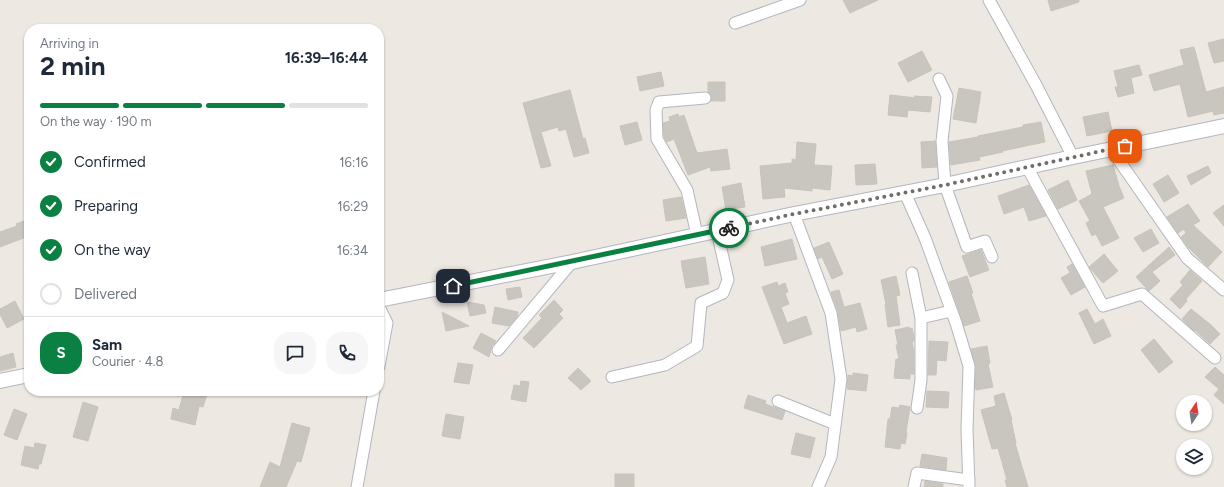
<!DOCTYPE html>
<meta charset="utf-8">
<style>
:root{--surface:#fff;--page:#f6f6f7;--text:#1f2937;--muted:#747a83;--line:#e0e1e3;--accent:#0b8043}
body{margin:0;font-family:Figtree,sans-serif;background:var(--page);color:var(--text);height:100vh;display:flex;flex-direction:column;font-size:15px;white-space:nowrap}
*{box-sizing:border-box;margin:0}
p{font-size:13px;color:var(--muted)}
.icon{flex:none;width:22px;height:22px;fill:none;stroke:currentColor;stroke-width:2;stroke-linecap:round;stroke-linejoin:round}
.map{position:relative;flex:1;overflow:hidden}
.details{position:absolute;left:24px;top:24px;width:360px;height:372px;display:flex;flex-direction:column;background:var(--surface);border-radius:16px;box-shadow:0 1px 3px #0004}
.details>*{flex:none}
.needle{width:26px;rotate:12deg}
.buttons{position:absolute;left:1176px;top:395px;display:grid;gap:8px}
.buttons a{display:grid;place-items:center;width:36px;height:36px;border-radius:50%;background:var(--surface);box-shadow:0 1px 3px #0004;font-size:20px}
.pin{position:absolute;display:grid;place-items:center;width:34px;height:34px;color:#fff;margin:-17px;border-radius:8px;box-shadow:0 2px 6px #0006}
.courier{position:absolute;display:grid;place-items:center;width:40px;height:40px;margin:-20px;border:3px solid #0b8043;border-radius:50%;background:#fff;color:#222;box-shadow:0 1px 5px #0007}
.head em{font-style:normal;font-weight:700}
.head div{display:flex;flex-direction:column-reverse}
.head{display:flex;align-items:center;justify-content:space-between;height:68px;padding:0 16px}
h1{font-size:26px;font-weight:700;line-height:30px}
.bar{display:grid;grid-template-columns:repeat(4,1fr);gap:6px 4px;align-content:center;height:48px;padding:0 16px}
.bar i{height:5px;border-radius:3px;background:var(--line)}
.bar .active{background:var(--accent)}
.bar p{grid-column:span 4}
.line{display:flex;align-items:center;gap:10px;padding:0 16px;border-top:1px solid var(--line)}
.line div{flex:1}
.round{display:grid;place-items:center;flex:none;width:42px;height:42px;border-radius:16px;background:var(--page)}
ol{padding:0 16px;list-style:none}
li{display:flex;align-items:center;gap:12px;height:44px}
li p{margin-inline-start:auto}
li .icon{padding:4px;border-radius:50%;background:var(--accent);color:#fff;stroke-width:4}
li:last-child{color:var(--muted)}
li i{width:22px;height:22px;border:2px solid var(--line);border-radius:50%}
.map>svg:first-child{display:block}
</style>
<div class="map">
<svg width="1224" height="487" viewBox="0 0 1224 487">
<rect width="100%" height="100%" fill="#ede8e1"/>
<g fill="#c9c6bf" stroke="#c9c4ba">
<path d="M843,0H878L850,13Z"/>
<path d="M1048,0H1079V2L1051,11Z"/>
<path d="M1224,39V61L1214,63L1208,43Z"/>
<path d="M1194,47L1206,92L1224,87V113L1214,115L1213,111L1188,117L1180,84L1154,91L1149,75L1184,65L1180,50Z"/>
<path d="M922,51L932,70L908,82L898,63Z"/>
<path d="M1139,65L1142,75L1131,78L1134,93L1118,97L1115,87H1118L1114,71Z"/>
<path d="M661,72L664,86L640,91L637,77Z"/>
<path d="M708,82H725V101H711L712,97L708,92Z"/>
<path d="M959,88L981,92L976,123L953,119Z"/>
<path d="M570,90L583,139L585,138L589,153L574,157L566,129L559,131L558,127L541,132L551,166L541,168L523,103Z"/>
<path d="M890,95L916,98L914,96L932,97L930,112L908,110L907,117L888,115Z"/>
<path d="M1108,112L1112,131L1087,136L1083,117Z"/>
<path d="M678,114L679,117L684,115L697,153L727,149L730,169L711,171L710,167L688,175L674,139L667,142L664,137L663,123L670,121L669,117Z"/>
<path d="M637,122L642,140L625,145L620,126Z"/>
<path d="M1041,122L1045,142L1002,151L1003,152L979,157L980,160L951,165L949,142L978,137V136L1023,127V125Z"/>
<path d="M935,141L937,167L922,168L921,142Z"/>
<path d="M797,142L816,144L814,165L832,166L830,190L812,188V191L784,188L785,197L763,199L760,166L792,163V159L796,160Z"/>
<path d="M875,164L877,184L856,185L855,165Z"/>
<path d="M1113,165L1119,186L1124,198L1103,207L1119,238L1102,246L1096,234L1092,236L1086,223L1090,221L1079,201L1092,194L1086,171Z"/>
<path d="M1208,166L1211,173L1191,185L1187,176Z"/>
<path d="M1168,175L1179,193L1164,202L1153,184Z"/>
<path d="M1068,180L1077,200L1058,209L1048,190Z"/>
<path d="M741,183L745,207L726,210L722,187Z"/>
<path d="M1029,185L1046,216L1029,221L1024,207L1004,214L998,196Z"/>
<path d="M681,197L686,218L666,221L663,200Z"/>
<path d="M1188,204L1200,221L1193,225L1222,252L1208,267L1188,247L1181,237L1186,233L1184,229L1178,233L1167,217Z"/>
<path d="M1224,205V226L1213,213Z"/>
<path d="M29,219V236L0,247V232L17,226L16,224Z"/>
<path d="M1151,229L1159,243L1143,252L1134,238Z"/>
<path d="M792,239L797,259L765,266L761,247Z"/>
<path d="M829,242L843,274L832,279L822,257L818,259L814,248Z"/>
<path d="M1169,247L1175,255L1152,272L1160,281L1149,291L1136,277Z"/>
<path d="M981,250L989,270L970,277L962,256Z"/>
<path d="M1104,254L1118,271L1103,283L1089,267Z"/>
<path d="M705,257L709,284L686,288L681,261Z"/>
<path d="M1072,264L1085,287L1071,295L1061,278L1070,273L1067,267Z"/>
<path d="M1190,270L1202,281L1186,299L1187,301L1180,309L1170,299L1183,285L1180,282Z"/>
<path d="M896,276L900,295L896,296L900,325L888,327L885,304H886L881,280Z"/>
<path d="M967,276L973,293H971L980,321L964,326L949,282Z"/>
<path d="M777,282L778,286L785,283L788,292L785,293L789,304L781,307L787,323L806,316L812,334L784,344L762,287Z"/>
<path d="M520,287L522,297L508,300L506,289Z"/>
<path d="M839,290L844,307L860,303L867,329L857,332L856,327L841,331L838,312L831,292Z"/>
<path d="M554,300L563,310L559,314L563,318L534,348L523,338L542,318L539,315Z"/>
<path d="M15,301L24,319L7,328L0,314V309Z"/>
<path d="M467,302L484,305L486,313L470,316Z"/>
<path d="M495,307L518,312L517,317L509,326L492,323Z"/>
<path d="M1087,309L1095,324L1103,319L1111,336L1094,344L1079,313Z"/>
<path d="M1191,309L1211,325L1220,334L1210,344L1195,330L1194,331L1182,319Z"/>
<path d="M442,312L469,326L446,331Z"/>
<path d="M909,327L910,329L912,328L914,337V341L912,342L914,352V374H910V379L894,378L896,359H899L896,345H898L895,330Z"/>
<path d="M481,333L496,341L492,346L489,357L473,348Z"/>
<path d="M1154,339L1173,362L1159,373L1141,350Z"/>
<path d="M929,341L948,342L946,361L937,360L936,375H928Z"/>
<path d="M987,346L990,363L988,364L993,387L976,390L975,387L976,366L971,349Z"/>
<path d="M13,353L16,367L0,371V357Z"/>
<path d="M458,363L473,365L469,384L454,382Z"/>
<path d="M1215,367L1224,375V404L1214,395L1219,389L1205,377Z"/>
<path d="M578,368L591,381L581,390L568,378Z"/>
<path d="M853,373L868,375L866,391L847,389L848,375L853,376Z"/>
<path d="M521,381L529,382L526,402L511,399L514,385L520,386Z"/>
<path d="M184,391H208L203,407L199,406L195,425L171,419L173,408L179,410Z"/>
<path d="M927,391L949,392L948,408L926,407Z"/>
<path d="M1004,393L1012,420H1011L1016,443H1015L1028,487H1007L1005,480H1007L998,448L992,449L981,410L996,406L994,396Z"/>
<path d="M748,395L766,401L765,404L785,411L782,420L744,408Z"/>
<path d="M83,402L98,407L88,441L73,437Z"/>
<path d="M900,405L910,407L906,432L907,433L905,444L901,443L900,449L885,447L888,419H890L892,407L899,408Z"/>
<path d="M14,409L27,414L17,440L4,435Z"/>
<path d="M446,414L464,417L460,439L442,436Z"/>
<path d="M292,423L310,428L301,462L297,461L286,487H260L270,462L280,467Z"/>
<path d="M796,433L815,438L810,458L791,454Z"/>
<path d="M35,443L46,445L41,464H39L38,469L21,465L25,446L34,448Z"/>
<path d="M922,454L947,458L946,470L920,466Z"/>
<rect x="615" y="474" width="19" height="13"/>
<path d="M925,481L943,484V487H924Z"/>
</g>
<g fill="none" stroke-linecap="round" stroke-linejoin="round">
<g stroke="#b4b6bf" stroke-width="13">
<g id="minor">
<path d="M989,0L1036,85L1073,157"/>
<path d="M735,23L800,0"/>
<path d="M939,79L947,96L942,141L945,185L967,247L985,241L992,257"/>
<path d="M1111,149L1187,258L1224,290"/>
<path d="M1027,167L1103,306L1142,294L1215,358"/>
<path d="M905,193L925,238L956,323L969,366L967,430L969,487"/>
<path d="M794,214L831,313L841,379L831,457L818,487"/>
<path d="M697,235L687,190L657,139L656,110L659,102L705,98"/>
<path d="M912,273L921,318"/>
<path d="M379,307L387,323L379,366"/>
<path d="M498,350L572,262"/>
<path d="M612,377L665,365L697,346L701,303L723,293L728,280L717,231"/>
<path d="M778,401L835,424"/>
<path d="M917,408L921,380V318L951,311"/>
<path d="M357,487L374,391"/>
<path d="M914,487L917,473L969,480"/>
</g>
</g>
<g stroke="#b4b6bf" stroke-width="16">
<g id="tertiary">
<path d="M379,300L572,262L794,214L945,185L1073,157L1224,126"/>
<path d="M0,381L29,375"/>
</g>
</g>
<use href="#minor" stroke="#fff" stroke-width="11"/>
<use href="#tertiary" stroke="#fff" stroke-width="14"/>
</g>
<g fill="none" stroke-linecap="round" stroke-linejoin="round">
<path stroke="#706e6c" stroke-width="4" stroke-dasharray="0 7.2" d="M729,228L794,214L945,185L1125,146"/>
<path stroke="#0b8043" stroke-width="5" d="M453,286L729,228"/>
</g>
</svg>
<div class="buttons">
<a><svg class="needle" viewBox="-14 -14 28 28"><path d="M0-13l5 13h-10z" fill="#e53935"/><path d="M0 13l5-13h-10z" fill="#747a83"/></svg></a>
<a><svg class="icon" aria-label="layers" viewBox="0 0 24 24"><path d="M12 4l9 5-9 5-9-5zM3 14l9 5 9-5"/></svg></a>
</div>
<div class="pin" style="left:1125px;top:146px;background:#ea580c"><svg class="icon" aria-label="bag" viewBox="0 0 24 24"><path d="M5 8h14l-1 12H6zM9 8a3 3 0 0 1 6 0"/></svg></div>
<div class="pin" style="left:453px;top:286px;background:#1f2937"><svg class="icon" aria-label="home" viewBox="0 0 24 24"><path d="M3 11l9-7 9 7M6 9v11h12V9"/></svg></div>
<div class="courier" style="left:729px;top:228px"><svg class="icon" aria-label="bike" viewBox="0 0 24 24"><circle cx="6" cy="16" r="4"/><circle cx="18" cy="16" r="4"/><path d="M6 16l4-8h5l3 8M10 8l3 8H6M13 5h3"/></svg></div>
<section class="details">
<div class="head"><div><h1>2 min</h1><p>Arriving in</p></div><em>16:39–16:44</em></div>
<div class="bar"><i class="active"></i><i class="active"></i><i class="active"></i><i></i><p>On the way · 190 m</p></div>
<ol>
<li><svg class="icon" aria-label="check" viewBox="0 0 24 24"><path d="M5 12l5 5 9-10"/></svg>Confirmed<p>16:16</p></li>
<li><svg class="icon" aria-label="check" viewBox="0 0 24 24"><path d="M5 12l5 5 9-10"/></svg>Preparing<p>16:29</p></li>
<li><svg class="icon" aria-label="check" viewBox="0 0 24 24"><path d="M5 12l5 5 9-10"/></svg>On the way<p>16:34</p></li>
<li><i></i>Delivered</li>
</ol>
<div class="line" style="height:72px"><b class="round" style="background:var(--accent);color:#fff">S</b><div><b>Sam</b><p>Courier · 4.8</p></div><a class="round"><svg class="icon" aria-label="chat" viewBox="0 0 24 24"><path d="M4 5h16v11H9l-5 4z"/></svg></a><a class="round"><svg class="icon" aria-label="phone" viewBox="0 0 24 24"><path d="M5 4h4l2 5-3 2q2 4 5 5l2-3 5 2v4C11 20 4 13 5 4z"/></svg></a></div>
</section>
</div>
